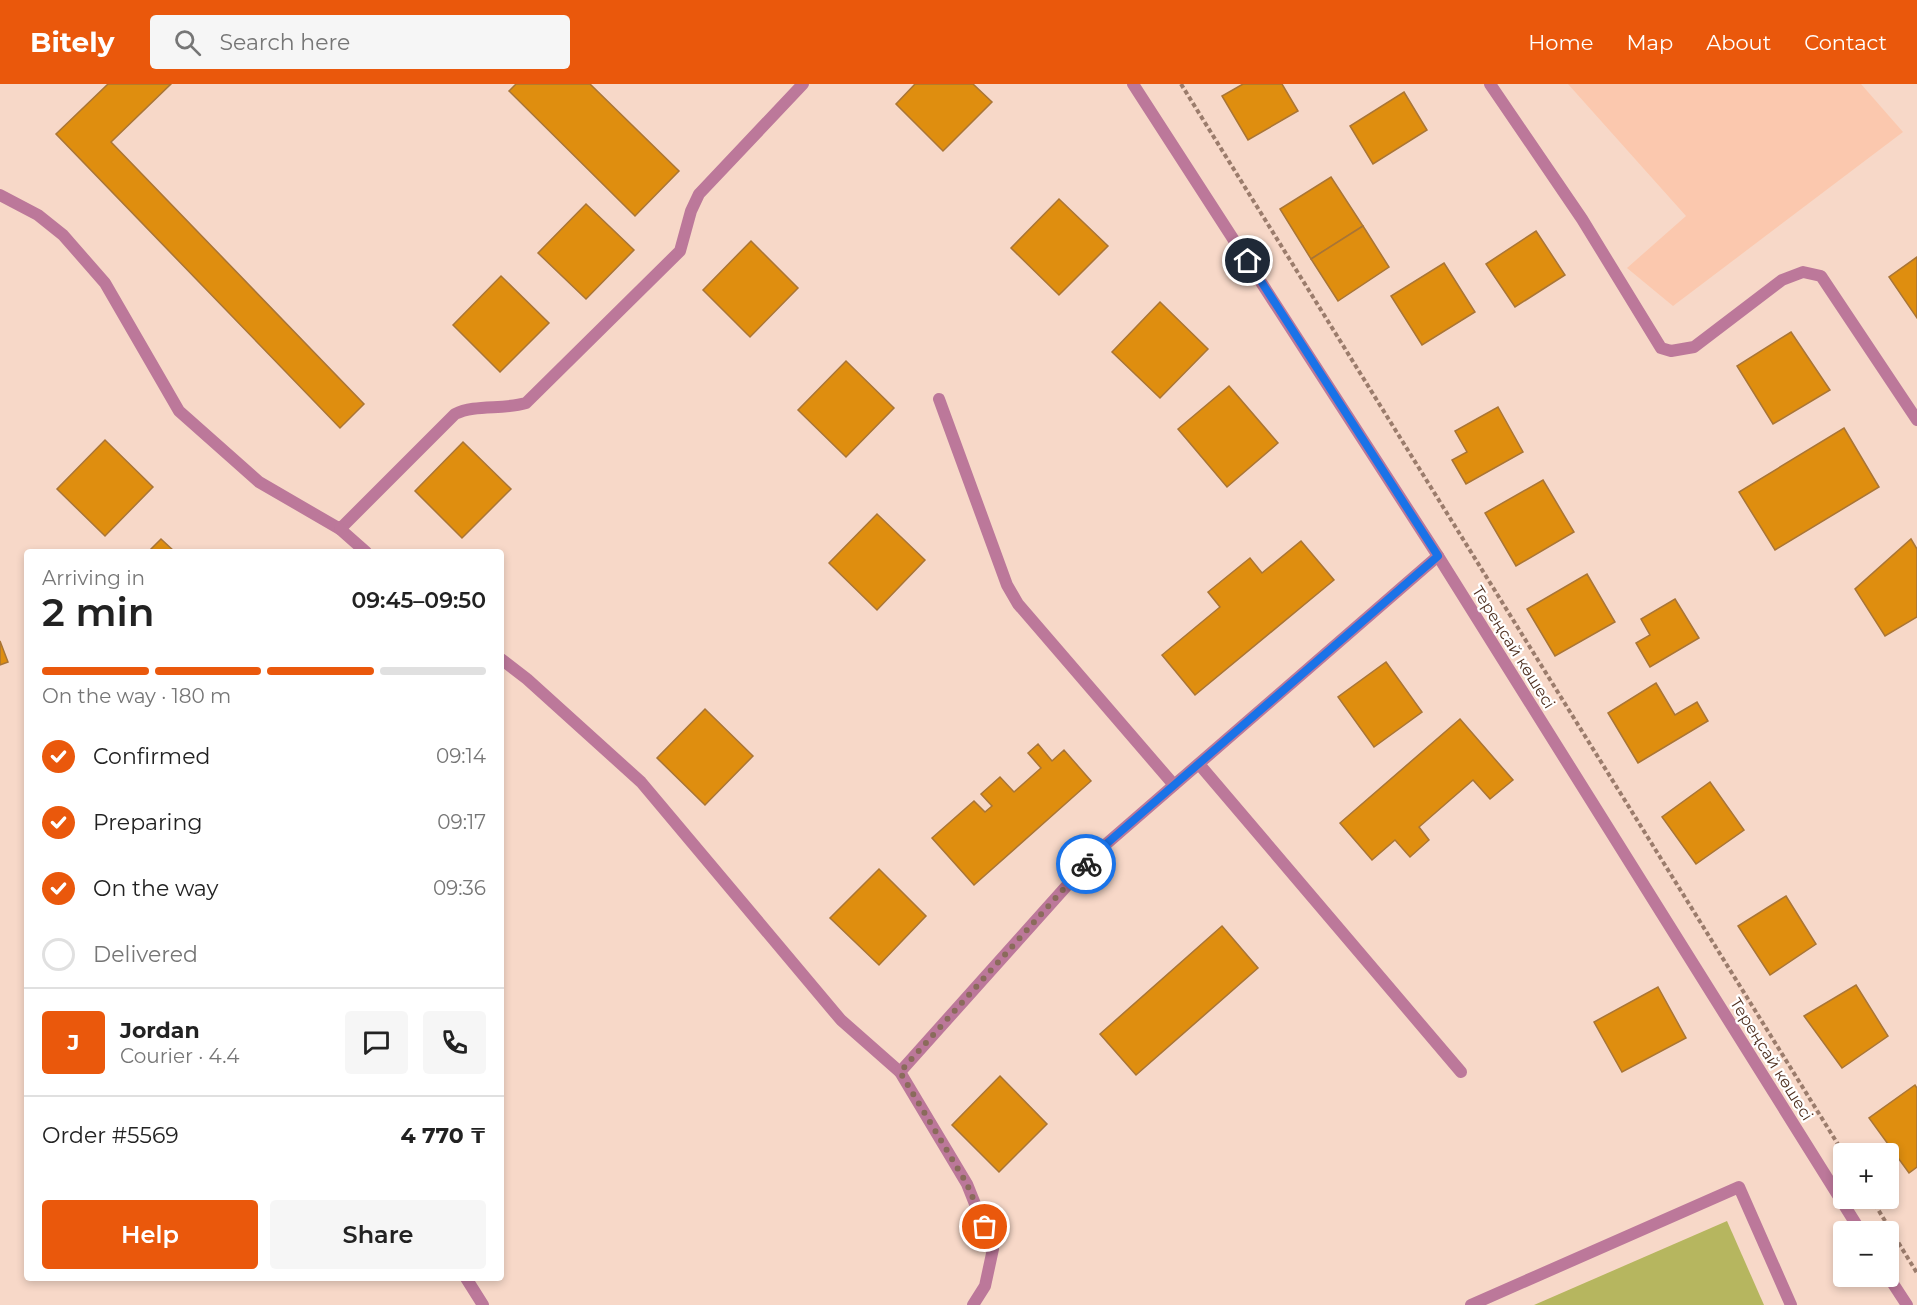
<!DOCTYPE html>
<meta charset="utf-8">
<style>
:root{--surface:#fff;--page:#f6f6f6;--text:#222;--muted:#767676;--line:#e0e0e0;--accent:#ea580c}
body{margin:0;font-family:Montserrat,sans-serif;background:var(--page);color:var(--text);height:100vh;display:flex;flex-direction:column;font-size:22px;white-space:nowrap}
*{box-sizing:border-box;margin:0}
p{font-size:20px;color:var(--muted)}
.icon{flex:none;width:33px;height:33px;fill:none;stroke:currentColor;stroke-width:2;stroke-linecap:round;stroke-linejoin:round}
.map{position:relative;flex:1;overflow:hidden}
.panel{position:absolute;left:24px;top:465px;width:480px;height:732px;display:flex;flex-direction:column;background:var(--surface);border-radius:6px;box-shadow:0 3px 9px #0003}
.panel>*{flex:none}
.buttons{position:absolute;left:1833px;top:1059px;display:grid;gap:12px}
.buttons a{display:grid;place-items:center;width:66px;height:66px;border-radius:6px;background:var(--surface);box-shadow:0 3px 9px #0003;font-size:30px}
.pin{position:absolute;display:grid;place-items:center;width:51px;height:51px;color:#fff;margin:-26px;border:3px solid #fff;border-radius:50%;box-shadow:0 2px 6px #0007}
.courier{position:absolute;display:grid;place-items:center;width:60px;height:60px;margin:-30px;border:4px solid #1a73e8;border-radius:50%;background:#fff;color:#222;box-shadow:0 2px 8px #0007}
.headline em{font-style:normal;font-weight:600}
.headline div{display:flex;flex-direction:column-reverse}
.headline{display:flex;align-items:center;justify-content:space-between;height:102px;padding:0 18px}
h1{font-size:39px;font-weight:600;line-height:45px}
.bar{display:grid;grid-template-columns:repeat(4,1fr);gap:9px 6px;align-content:center;height:72px;padding:0 18px}
.bar i{height:8px;border-radius:4px;background:var(--line)}
.bar .selected{background:var(--accent)}
.bar p{grid-column:span 4}
.line{display:flex;align-items:center;gap:15px;padding:0 18px;border-top:2px solid var(--line)}
.line div{flex:1}
.round{display:grid;place-items:center;flex:none;width:63px;height:63px;border-radius:6px;background:var(--page)}
ol{padding:0 18px;list-style:none}
li{display:flex;align-items:center;gap:18px;height:66px}
li p{margin-inline-start:auto}
li .icon{padding:6px;border-radius:50%;background:var(--accent);color:#fff;stroke-width:4}
li:last-child{color:var(--muted)}
li i{width:33px;height:33px;border:3px solid var(--line);border-radius:50%}
.button{display:flex;gap:12px;margin-top:auto;padding:12px 18px}
.button a{flex:1;height:69px;border-radius:6px;background:var(--accent);color:#fff;font-size:24px;font-weight:600;line-height:69px;text-align:center}
.button a+a{background:var(--page);color:var(--text)}
header{display:flex;align-items:center;gap:36px;box-sizing:border-box;height:84px;padding:0 30px;background:var(--accent);color:#fff}
header strong{font-size:28px}
nav{display:flex;gap:33px;margin-inline-start:auto;font-size:21px}
.search{width:420px;height:54px;background:var(--page);display:flex;align-items:center;gap:15px;box-sizing:border-box;padding:0 21px;border-radius:6px;color:var(--muted);font-size:22px}
.map>svg:first-child{display:block}
</style>
<header>
<strong>Bitely</strong>
<div class="search"><svg class="icon" aria-label="search" viewBox="0 0 24 24"><circle cx="10" cy="10" r="6"/><path d="M15 15l6 6"/></svg>Search here</div>
<nav><a>Home</a><a>Map</a><a>About</a><a>Contact</a></nav>
</header>
<div class="map">
<svg width="1917" height="1221" viewBox="0 0 1917 1221">
<rect width="100%" height="100%" fill="#f7d8c8"/>
<path fill="#fbc8ae" d="M1568,0H1861L1903,48L1673,222L1627,184L1686,132Z"/>
<path fill="#b6b65f" d="M1727,1137L1764,1221H1534Z"/>
<g fill="#df8e0f" stroke="#a97536" stroke-width="1.5">
<path d="M108,0H171L111,58L364,320L340,344L56,50Z"/>
<path d="M516,0H590L679,87L635,132L509,7Z"/>
<path d="M915,0H973L992,18L943,67L896,20Z"/>
<path d="M1243,0H1282L1298,27L1248,56L1222,12Z"/>
<path d="M1404,8L1427,46L1373,80L1350,42Z"/>
<path d="M1331,93L1363,142L1311,175L1280,125Z"/>
<path d="M1059,115L1108,162L1059,211L1011,164Z"/>
<path d="M586,120L634,166L586,215L538,169Z"/>
<path d="M1363,142L1389,183L1338,217L1311,175Z"/>
<path d="M1536,147L1565,191L1515,223L1486,180Z"/>
<path d="M751,157L798,204L750,253L703,206Z"/>
<path d="M1917,173V234L1889,193Z"/>
<path d="M1444,179L1475,228L1422,261L1391,212Z"/>
<path d="M501,192L549,239L500,288L453,241Z"/>
<path d="M1160,218L1208,265L1160,314L1112,268Z"/>
<path d="M1791,248L1830,306L1773,340L1737,282Z"/>
<path d="M846,277L894,324L846,373L798,326Z"/>
<path d="M1229,302L1278,359L1227,403L1178,345Z"/>
<path d="M1498,323L1523,368L1466,400L1452,376L1467,368L1455,347Z"/>
<path d="M1844,344L1879,403L1775,466L1739,408Z"/>
<path d="M105,356L153,403L105,452L57,405Z"/>
<path d="M463,358L511,405L462,454L415,407Z"/>
<path d="M1543,396L1574,448L1516,482L1485,429Z"/>
<path d="M877,430L925,476L877,526L829,479Z"/>
<path d="M161,455L175,468H148Z"/>
<path d="M1911,455L1917,465V533L1885,552L1855,505Z"/>
<path d="M1301,457L1334,496L1195,611L1162,571L1220,523L1208,508L1250,474L1262,489Z"/>
<path d="M1587,490L1615,538L1555,572L1527,525Z"/>
<path d="M1675,515L1699,554L1650,583L1636,559L1650,551L1641,535Z"/>
<path d="M0,557L8,578L0,581Z"/>
<path d="M1386,578L1422,628L1374,663L1338,613Z"/>
<path d="M1656,599L1675,631L1697,618L1708,637L1638,679L1608,629Z"/>
<path d="M705,625L753,672L705,721L657,674Z"/>
<path d="M1460,635L1513,696L1490,715L1473,696L1419,743L1429,756L1410,773L1395,756L1372,776L1340,739Z"/>
<path d="M1038,660L1052,677L1064,666L1091,697L974,801L932,754L974,717L985,728L992,722L981,710L1000,693L1014,708L1041,684L1028,669Z"/>
<path d="M1710,698L1744,746L1696,780L1662,733Z"/>
<path d="M879,785L926,832L879,881L830,834Z"/>
<path d="M1786,812L1816,860L1770,891L1738,842Z"/>
<path d="M1222,842L1258,884L1136,991L1100,950Z"/>
<path d="M1856,901L1888,952L1842,984L1804,932Z"/>
<path d="M1658,903L1686,954L1622,988L1594,938Z"/>
<path d="M1000,992L1047,1040L999,1088L952,1041Z"/>
<path d="M1915,1001L1917,1004V1083L1909,1089L1869,1034Z"/>
</g>
<g fill="none" stroke-linecap="round" stroke-linejoin="round">
<g stroke="#9b7c6c" stroke-width="4" stroke-dasharray="4.5 3" stroke-linecap="butt">
<path d="M1181,0L1844,1070"/>
<path d="M1871,1114L1917,1189"/>
</g>
<g stroke="#bc789a" stroke-width="12">
<path d="M466,1194L483,1221"/>
<path d="M1471,1221L1739,1103L1791,1221"/>
</g>
<g stroke="#bc789a" stroke-width="12">
<path d="M1133,0L1438,472L1861,1148"/>
<path d="M1490,0L1582,135L1661,264L1671,267L1694,263L1782,196L1803,188L1821,192L1917,336"/>
<path d="M0,111L38,131L63,151L105,199L179,327L259,398L340,445L455,330C475,320 503,326 526,319L680,167L691,127L699,110L803,0"/>
<path d="M939,315L1007,501L1018,520L1174,701"/>
<path d="M340,445L366,468"/>
<path d="M501,575L527,595L641,698L841,936L900,988L967,1100L993,1165L985,1202L973,1221"/>
<path d="M1199,680L1461,988"/>
<path d="M900,988L1097,768L1438,472"/>
<path d="M1888,1192L1907,1221"/>
</g>
</g>
<g fill="none" stroke-linecap="round" stroke-linejoin="round">
<path stroke="#8a6b5b" stroke-width="6" stroke-dasharray="0 10.8" d="M985,1143L967,1100L900,988L1086,780"/>
<path stroke="#1a73e8" stroke-width="8" d="M1086,780L1097,768L1438,472L1248,177"/>
</g>
<g text-anchor="middle" stroke-width="4.5" stroke-linejoin="round" paint-order="stroke">
<g font-size="16" fill="#4f3020" stroke="#fff">
<text transform="translate(1514 563) rotate(58)" y="6">Тереңсай көшесі</text>
<text transform="translate(1772 975) rotate(58)" y="6">Тереңсай көшесі</text>
</g>
</g>
</svg>
<div class="buttons">
<a>+</a>
<a>−</a>
</div>
<div class="pin" style="left:985px;top:1143px;background:#ea580c"><svg class="icon" aria-label="bag" viewBox="0 0 24 24"><path d="M5 8h14l-1 12H6zM9 8a3 3 0 0 1 6 0"/></svg></div>
<div class="pin" style="left:1248px;top:177px;background:#1f2937"><svg class="icon" aria-label="home" viewBox="0 0 24 24"><path d="M3 11l9-7 9 7M6 9v11h12V9"/></svg></div>
<div class="courier" style="left:1086px;top:780px"><svg class="icon" aria-label="bike" viewBox="0 0 24 24"><circle cx="6" cy="16" r="4"/><circle cx="18" cy="16" r="4"/><path d="M6 16l4-8h5l3 8M10 8l3 8H6M13 5h3"/></svg></div>
<section class="panel">
<div class="headline"><div><h1>2 min</h1><p>Arriving in</p></div><em>09:45–09:50</em></div>
<div class="bar"><i class="selected"></i><i class="selected"></i><i class="selected"></i><i></i><p>On the way · 180 m</p></div>
<ol>
<li><svg class="icon" aria-label="check" viewBox="0 0 24 24"><path d="M5 12l5 5 9-10"/></svg>Confirmed<p>09:14</p></li>
<li><svg class="icon" aria-label="check" viewBox="0 0 24 24"><path d="M5 12l5 5 9-10"/></svg>Preparing<p>09:17</p></li>
<li><svg class="icon" aria-label="check" viewBox="0 0 24 24"><path d="M5 12l5 5 9-10"/></svg>On the way<p>09:36</p></li>
<li><i></i>Delivered</li>
</ol>
<div class="line" style="height:108px"><b class="round" style="background:var(--accent);color:#fff">J</b><div><b>Jordan</b><p>Courier · 4.4</p></div><a class="round"><svg class="icon" aria-label="chat" viewBox="0 0 24 24"><path d="M4 5h16v11H9l-5 4z"/></svg></a><a class="round"><svg class="icon" aria-label="phone" viewBox="0 0 24 24"><path d="M5 4h4l2 5-3 2q2 4 5 5l2-3 5 2v4C11 20 4 13 5 4z"/></svg></a></div>
<div class="line" style="height:78px"><div>Order #5569</div><b>4 770 ₸</b></div>
<div class="button"><a>Help</a><a>Share</a></div>
</section>
</div>
